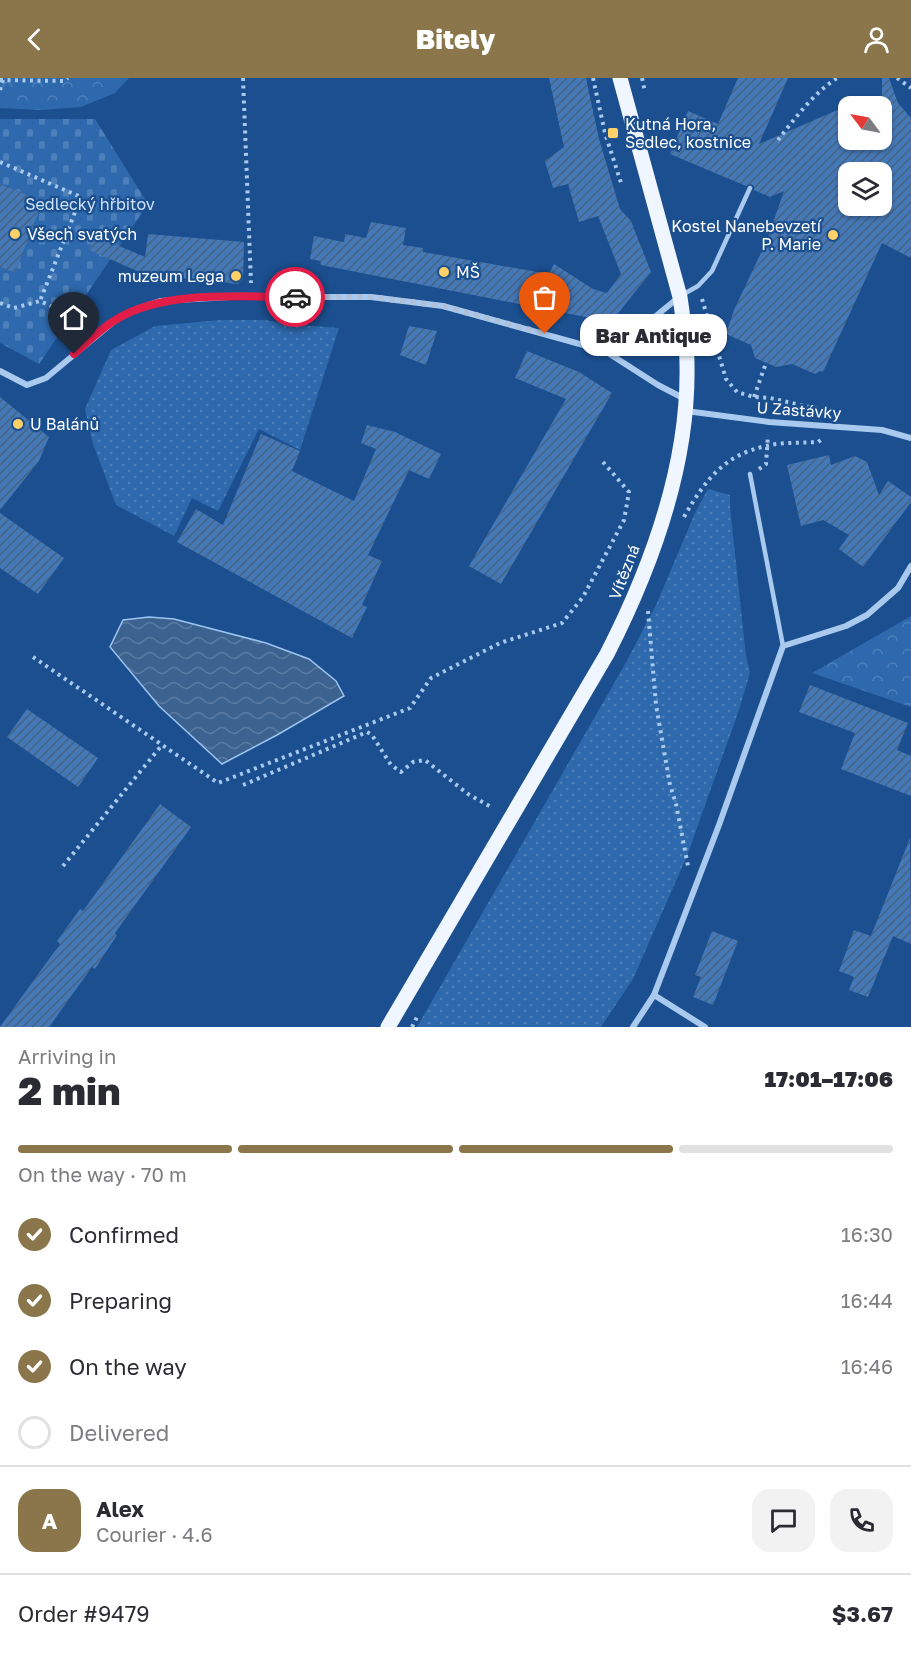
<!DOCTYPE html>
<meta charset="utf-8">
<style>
:root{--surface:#fff;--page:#f2f2f3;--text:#2b2b33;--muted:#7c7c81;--line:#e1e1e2;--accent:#8a764a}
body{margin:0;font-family:"Golos Text",sans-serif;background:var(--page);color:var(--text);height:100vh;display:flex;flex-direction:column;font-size:22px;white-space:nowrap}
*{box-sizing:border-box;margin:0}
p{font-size:20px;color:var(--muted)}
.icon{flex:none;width:33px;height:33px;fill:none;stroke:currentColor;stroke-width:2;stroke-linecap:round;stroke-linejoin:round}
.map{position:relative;height:949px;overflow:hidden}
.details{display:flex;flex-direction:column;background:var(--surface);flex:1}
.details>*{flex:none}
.needle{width:39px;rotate:302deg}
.fabs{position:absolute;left:838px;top:18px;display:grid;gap:12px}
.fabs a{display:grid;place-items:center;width:54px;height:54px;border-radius:12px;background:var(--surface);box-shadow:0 2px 4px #0004;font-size:30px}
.pin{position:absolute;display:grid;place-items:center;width:51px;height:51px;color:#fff;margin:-62px -26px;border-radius:50% 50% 50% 0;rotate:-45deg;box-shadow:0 0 6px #0007}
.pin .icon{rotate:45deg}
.courier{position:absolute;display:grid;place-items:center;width:60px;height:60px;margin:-30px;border:4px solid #e11d48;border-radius:50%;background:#fff;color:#222;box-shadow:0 2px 8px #0007}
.bubble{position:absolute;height:42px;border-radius:18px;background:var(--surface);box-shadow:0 2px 4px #0004;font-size:20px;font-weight:800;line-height:42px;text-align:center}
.overview em{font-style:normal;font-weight:800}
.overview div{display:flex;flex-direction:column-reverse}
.overview{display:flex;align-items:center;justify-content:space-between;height:102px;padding:0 18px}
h1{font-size:39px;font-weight:800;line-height:45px}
.bar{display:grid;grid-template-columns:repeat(4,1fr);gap:9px 6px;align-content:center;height:72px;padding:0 18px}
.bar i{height:8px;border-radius:4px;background:var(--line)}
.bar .current{background:var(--accent)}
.bar p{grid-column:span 4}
.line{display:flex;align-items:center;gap:15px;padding:0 18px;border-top:2px solid var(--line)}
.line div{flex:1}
.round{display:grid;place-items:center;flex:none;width:63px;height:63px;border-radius:18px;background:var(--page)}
ol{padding:0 18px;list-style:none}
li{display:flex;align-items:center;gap:18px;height:66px}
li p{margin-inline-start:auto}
li .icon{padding:6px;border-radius:50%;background:var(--accent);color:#fff;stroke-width:4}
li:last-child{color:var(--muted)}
li i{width:33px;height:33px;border:3px solid var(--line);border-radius:50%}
header{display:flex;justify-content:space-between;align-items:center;height:78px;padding:0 18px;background:var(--accent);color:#fff;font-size:27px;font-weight:800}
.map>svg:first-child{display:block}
</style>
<header><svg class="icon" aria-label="back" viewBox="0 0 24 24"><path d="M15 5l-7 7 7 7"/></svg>Bitely<svg class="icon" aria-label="person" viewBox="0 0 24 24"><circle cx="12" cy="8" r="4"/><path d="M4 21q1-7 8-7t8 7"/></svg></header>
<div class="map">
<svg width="911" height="949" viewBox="0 0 911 949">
<defs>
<pattern id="grass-dots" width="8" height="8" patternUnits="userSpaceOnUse" patternTransform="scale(1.5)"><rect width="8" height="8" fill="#2e69ad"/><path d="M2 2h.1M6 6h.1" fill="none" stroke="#4d80b9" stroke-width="1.8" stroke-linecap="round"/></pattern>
<pattern id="forest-crowns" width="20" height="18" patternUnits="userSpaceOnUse" patternTransform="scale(1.5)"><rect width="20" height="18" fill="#2e69ad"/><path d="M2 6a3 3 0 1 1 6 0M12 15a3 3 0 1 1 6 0" fill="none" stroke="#4d80b9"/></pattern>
<pattern id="cemetery-stones" width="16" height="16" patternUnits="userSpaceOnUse" patternTransform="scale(1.5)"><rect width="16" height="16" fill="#2e69ad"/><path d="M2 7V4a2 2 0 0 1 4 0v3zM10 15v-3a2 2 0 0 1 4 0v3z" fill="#4d80b9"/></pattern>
<pattern id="water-waves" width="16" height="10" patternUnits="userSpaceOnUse" patternTransform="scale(1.5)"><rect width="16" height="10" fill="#3c6290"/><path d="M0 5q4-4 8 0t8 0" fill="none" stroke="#597aa1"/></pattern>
<pattern id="building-hatch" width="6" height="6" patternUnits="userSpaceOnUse" patternTransform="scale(1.5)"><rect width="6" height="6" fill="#4478b7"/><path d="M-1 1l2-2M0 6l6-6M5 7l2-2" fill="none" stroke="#486282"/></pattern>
</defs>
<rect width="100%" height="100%" fill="#1b4f8f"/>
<g fill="url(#grass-dots)">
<path d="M220,242H264L299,247L339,250L300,372L259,351L218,433L192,420L174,458L116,427L93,366L85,331L111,272L155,248Z"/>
<path d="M708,411L730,417V429L746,578L750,595L739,632L687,778L633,901L601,949H417L624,588L656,527L695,435Z"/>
</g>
<g fill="url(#forest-crowns)">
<path d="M0,0H129L115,15L81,29L42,32L0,30Z"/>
<path d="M911,538V629L812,595Z"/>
</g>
<path fill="url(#cemetery-stones)" d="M0,41H95L148,126L39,286L0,265V189L15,195L43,123L0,106Z"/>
<path fill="url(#water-waves)" stroke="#9cc4f0" stroke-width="1.5" d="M149,539L174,541L266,565L309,581L336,603L344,618L277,657L222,686L159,628L110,569L123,542Z"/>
<g fill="url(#building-hatch)" fill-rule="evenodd">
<path d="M549,0H586L599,61L620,131L631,143L651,194L611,244L321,187L320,183L310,181L314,158L344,164L345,156L366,160L371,144L406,150L403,167L423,170V174L549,196L554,186L593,211L607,215L621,196L598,138L579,144L568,106L553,110L545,83L564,69Z"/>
<path d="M738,0H788L759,66L849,27V62H882V0H889L898,25L911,40V180L882,165L823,294L820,293L815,296L792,286L776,289L755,280L751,267L726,256L734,232L767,162L784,113L770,119L754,112V108L751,106L746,108L670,76L688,33L718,46ZM849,94H882V128H849Z"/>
<path d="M0,106L43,123L15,195L0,189Z"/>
<path d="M148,156L244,164L243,201L238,206L144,196L89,172L96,158L145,179Z"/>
<path d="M409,248L437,253L426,287L400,277Z"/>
<path d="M527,273L579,294L612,315L501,506L469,488L566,321L515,300Z"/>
<path d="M0,319L49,359L39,383L0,432Z"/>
<path d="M367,347L395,354L441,376L429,401L409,392L368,477L382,483L362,527L367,529L352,560L177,464L196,431L223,447L261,356L300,373L292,393L354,423L376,371L361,365Z"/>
<path d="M829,377L831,387L855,378L867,384L879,417L888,403L911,419V424L863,489L839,471L849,457L823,442L801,448L787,387Z"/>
<path d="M0,435L64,480L38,516L0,490Z"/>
<path d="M810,607L908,645L897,672L911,678V718L841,691L855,655L799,634Z"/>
<path d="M27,631L98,680L78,709L7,659Z"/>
<path d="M160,726L191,749L115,855L117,857L95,891L92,889L49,949H0L60,866L57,863L80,831L83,833Z"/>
<path d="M910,760L911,866L893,858L868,919L849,912L854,899L839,893L854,852L871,858Z"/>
<path d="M712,853L738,863L713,927L693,919L701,899L695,897Z"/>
</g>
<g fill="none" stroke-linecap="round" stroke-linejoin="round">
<g stroke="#a9c9ee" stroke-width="4" stroke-dasharray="3 4.5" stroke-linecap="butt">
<path d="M243,0L251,205"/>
<path d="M593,0L605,55L622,108"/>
<path d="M642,0L645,14"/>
<path d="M897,0L911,10"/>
<path d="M0,2L64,3L68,0"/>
<path d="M0,12L3,2"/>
<path d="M778,62C795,40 814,15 837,0"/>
<path d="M0,84L81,119L40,223"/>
<path d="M702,221L726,301L737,314L754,319L770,320L818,331"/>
<path d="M0,225L14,230L40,223L72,238L93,242"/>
<path d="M754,319L766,285"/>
<path d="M759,391L766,386L768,357"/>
<path d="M684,439C705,402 724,377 766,368C782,364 801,365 818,364L822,361"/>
<path d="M648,533L656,627L670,707L676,726L688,788"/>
<path d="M33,579L218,705L410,630L431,600L500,565L562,545L583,519L624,442L629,414L603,384"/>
<path d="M243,707L367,654L372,657L391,687L401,694L413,684L425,682L468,716L493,730"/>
<path d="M63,788L162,667"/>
<path d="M412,949L417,939"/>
</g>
<g stroke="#a9c9ee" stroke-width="4.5">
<path d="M682,217L698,208L712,193L750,110"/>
<path d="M750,396L783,568"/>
</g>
<g stroke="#a9c9ee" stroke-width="6">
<path d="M605,273L628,261L679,219"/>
<path d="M0,293L27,307L46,300L117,241L139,230L160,223L229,219H371L443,228L605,273L658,307L685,321"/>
<path d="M686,333L769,344L882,352L911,360"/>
<path d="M654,917L705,949"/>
<path d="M633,949L654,917L719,747L783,568L846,548L867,537L898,510L911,488"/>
</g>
<path stroke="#f0f6ff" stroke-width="15" d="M388,949L607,576C652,488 689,387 687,287C687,264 683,241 680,219L620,0"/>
</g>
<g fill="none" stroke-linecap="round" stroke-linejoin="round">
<path stroke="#afc1d8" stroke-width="6" stroke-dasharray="0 10.8" d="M295,219H371L443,228L545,256"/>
<path stroke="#e11d48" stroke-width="8" d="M74,276C88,264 101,250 117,241C165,212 240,219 295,219"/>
</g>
<g fill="#ffd166" stroke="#1b4f8f" stroke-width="2">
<rect x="607" y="49" width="12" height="12" rx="3"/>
<circle cx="15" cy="156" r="6"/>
<circle cx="833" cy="157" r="6"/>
<circle cx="444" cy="194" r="6"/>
<circle cx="236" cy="198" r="6"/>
<circle cx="18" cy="346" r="6"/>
</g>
<g text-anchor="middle" stroke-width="4.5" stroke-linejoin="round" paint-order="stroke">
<g font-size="16" fill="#fff" stroke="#1b4f8f" text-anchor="start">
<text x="625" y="52">Kutná Hora,<tspan x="625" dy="18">Sedlec, kostnice</tspan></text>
<text x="821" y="154" text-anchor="end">Kostel Nanebevzetí<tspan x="821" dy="18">P. Marie</tspan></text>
<text x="27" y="162">Všech svatých</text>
<text x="456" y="200">MŠ</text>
<text x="224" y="204" text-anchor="end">muzeum Lega</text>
<text x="30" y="352">U Balánů</text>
</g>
<g font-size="16" fill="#cfe3fa" stroke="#1b4f8f">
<text x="90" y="132">Sedlecký hřbitov</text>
</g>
<g font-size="16" fill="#fff" stroke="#1b4f8f">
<text transform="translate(799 332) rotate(4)" y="6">U Zastávky</text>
<text transform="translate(624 494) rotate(-69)" y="6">Vítězná</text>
</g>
</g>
</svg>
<div class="fabs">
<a><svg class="needle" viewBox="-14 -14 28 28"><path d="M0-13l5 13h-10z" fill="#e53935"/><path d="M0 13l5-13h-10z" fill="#7c7c81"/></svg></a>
<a><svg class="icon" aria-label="layers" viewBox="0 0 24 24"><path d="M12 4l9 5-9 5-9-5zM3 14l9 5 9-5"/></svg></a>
</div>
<div class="pin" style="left:545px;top:256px;background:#ea580c"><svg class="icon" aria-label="bag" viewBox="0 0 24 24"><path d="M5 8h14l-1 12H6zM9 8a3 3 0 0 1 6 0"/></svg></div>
<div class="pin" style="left:74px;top:276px;background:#1f2937"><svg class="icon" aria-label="home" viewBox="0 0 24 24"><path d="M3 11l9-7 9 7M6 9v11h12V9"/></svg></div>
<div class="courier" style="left:295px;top:219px"><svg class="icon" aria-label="car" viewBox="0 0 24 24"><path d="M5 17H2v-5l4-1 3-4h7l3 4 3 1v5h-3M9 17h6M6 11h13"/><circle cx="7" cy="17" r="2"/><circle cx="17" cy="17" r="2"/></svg></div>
<div class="bubble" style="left:580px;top:236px;width:147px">Bar Antique</div>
</div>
<section class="details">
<div class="overview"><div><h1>2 min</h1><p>Arriving in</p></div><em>17:01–17:06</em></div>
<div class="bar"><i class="current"></i><i class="current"></i><i class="current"></i><i></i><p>On the way · 70 m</p></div>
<ol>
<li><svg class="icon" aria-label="check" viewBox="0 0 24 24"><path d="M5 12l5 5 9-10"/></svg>Confirmed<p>16:30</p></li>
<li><svg class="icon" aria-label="check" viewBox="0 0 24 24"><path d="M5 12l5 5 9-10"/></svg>Preparing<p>16:44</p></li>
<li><svg class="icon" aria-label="check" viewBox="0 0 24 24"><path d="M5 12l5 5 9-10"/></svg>On the way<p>16:46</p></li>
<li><i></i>Delivered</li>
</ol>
<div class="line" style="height:108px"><b class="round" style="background:var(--accent);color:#fff">A</b><div><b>Alex</b><p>Courier · 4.6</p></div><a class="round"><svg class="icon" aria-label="chat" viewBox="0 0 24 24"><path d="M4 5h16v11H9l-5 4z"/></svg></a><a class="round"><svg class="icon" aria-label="phone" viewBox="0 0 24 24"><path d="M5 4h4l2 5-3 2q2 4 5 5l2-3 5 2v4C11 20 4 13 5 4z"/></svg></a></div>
<div class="line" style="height:78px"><div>Order #9479</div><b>$3.67</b></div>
</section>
